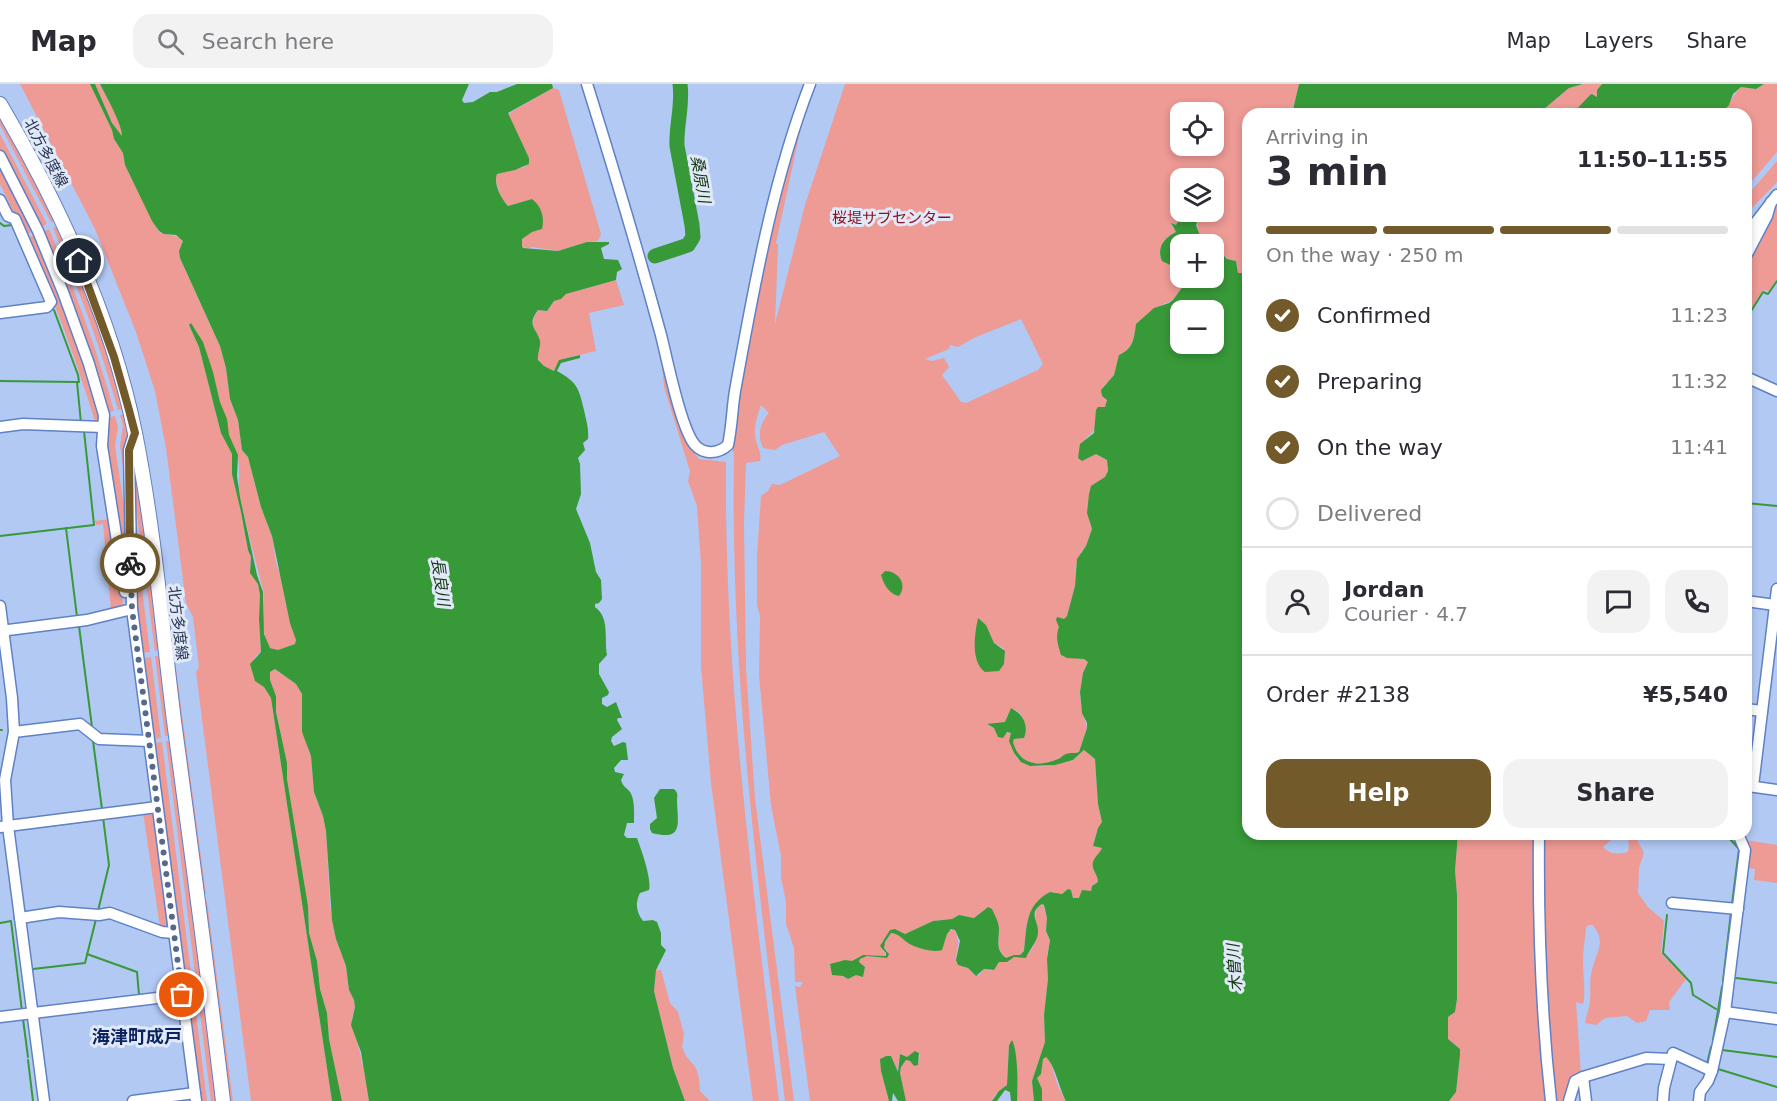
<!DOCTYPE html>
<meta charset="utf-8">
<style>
:root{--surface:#fff;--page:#f2f2f3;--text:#2b2b33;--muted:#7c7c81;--line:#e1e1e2;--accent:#725a2b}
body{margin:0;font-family:"DejaVu Sans","Noto Sans JP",sans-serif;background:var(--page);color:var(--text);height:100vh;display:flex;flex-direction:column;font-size:22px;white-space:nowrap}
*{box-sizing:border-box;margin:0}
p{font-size:20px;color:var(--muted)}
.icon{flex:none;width:33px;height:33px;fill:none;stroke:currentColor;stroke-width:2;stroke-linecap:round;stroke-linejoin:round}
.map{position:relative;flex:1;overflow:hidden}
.panel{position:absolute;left:1242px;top:24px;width:510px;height:732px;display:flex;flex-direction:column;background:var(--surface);border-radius:18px;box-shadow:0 3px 9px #0003}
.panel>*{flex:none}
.tools{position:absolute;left:1170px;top:18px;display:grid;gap:12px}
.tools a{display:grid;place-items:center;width:54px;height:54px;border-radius:12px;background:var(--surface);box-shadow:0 3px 9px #0003;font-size:30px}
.pin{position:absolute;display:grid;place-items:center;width:51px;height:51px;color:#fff;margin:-26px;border:3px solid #fff;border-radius:50%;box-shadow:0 2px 6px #0007}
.courier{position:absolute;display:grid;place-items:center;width:60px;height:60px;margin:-30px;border:4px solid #725a2b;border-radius:50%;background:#fff;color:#222;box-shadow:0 2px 8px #0007}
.overview em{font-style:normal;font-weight:700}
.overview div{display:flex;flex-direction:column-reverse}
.overview{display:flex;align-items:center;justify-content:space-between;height:102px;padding:0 24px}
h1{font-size:39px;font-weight:700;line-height:45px}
.bar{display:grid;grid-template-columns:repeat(4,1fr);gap:9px 6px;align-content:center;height:72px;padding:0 24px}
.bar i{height:8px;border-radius:4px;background:var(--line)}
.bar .current{background:var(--accent)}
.bar p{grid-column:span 4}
.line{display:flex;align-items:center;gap:15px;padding:0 24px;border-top:2px solid var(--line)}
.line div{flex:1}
.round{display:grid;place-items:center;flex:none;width:63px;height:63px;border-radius:18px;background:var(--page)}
ol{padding:0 24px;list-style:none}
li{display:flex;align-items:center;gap:18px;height:66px}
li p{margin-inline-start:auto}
li .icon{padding:6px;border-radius:50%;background:var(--accent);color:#fff;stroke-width:4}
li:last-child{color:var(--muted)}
li i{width:33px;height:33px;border:3px solid var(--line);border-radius:50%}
.primary-button{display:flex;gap:12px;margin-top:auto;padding:12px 24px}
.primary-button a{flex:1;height:69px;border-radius:18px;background:var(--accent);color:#fff;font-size:24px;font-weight:700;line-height:69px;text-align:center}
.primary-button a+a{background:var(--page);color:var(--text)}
header{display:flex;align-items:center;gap:36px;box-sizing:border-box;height:84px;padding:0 30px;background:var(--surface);border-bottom:2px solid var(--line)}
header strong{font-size:28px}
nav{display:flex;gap:33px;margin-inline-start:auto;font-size:21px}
.search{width:420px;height:54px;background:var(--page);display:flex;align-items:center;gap:15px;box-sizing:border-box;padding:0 21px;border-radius:18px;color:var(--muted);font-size:22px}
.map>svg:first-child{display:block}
</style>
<header>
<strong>Map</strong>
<div class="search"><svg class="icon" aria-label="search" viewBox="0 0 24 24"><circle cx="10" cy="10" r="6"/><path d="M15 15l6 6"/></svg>Search here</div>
<nav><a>Map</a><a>Layers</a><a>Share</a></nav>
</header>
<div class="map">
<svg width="1777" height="1017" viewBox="0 0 1777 1017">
<rect width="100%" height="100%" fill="#b2c9f4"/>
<g fill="#ee9a95" fill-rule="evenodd">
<path d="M20,0H90L112,46L114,55L123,69L125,81L159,148L182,154L183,157L179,167L180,174L220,262L226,284L230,315L238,336L242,366L248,373L261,423L272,452L276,479L283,499L285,516L296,556L295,560L278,566L270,564C258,545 267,526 263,506C255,475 247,444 240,413C238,399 240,385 238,372C236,364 231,358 229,351C217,313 214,278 194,243L189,241L199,263L221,349L232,370V390L241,428L248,466L251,473L250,485L258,500L260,511L259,535L261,568C249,576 251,584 255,597L264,603L271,614L332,1017H251L196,588L199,583L193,533L186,519L166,364L155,307L136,248L95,145Z"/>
<path d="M95,0H100C107,13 122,39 122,52L112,39Z"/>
<path d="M845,0H1299L1292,30H1248V176L1244,180L1243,189H1238L1237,180L1234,176L1228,175L1214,160H1203C1196,150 1196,139 1201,128H1214V94H1180V128H1195L1193,131L1180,134L1176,141H1171L1176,148C1165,152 1160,161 1160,173L1176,182H1180V194H1189L1173,216L1157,223L1136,240C1135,252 1133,260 1125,269L1120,270L1114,291L1102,304V312L1107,316C1105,328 1097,347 1086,354L1081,377L1096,370L1107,376L1108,388L1089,437L1092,445L1086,462L1081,468L1076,481L1075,502L1067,532L1057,549L1062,572L1084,575L1088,578L1083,589L1080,608L1081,623L1087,644L1079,668C1074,670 1071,669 1066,670C1065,671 1058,675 1058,675C1037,684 1019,680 1013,658L1014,655L1024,654C1027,647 1024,646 1024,640C1022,631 1022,630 1014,625L1010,626L1005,638C999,641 994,639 987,641L994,644L996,648L1011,649C1008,680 1033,688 1059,679C1064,677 1069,678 1073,676C1077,674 1081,669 1084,666L1095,675L1098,720L1102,738L1098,744L1093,762L1102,764C1100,772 1095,773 1093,784L1098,791V798L1092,802L1091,807L1079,814H1073L1071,806L1068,805L1062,810L1050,808C1025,823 1027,841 1024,867L1020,871H1014L1006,874C991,861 1004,848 996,836C994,831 989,827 986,824L974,834L959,831L952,835L933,837L905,850L895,845L881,859L886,872L863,871L852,877H840L830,881L832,890C838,892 843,891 848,895L856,890L863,893L865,883L859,878L860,875L867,872L887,874L888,867L884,864V860L891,849C899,849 901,853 907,858C915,864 931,867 940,867L948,848L954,845C964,864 952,867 958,881L968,884L975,891H979L984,885L991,887L996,883L999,878L1014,873H1026L1034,862L1035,854L1038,851C1039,839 1031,833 1039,821L1043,820L1047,834L1046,847L1050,856L1047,872L1048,895L1044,931L1045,958L1032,997L1034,1017H1017L1018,1004L1014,960L1009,959L1007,1001L995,1011L992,1017H906L900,990L901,983L906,976L910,977L914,982L918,981L920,971L918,967L907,973L901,971L899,973L898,988L890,972L882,973L881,987L889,1017H810L795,902L800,903L803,898H795V895L794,864L786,840V818L781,793V772L771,721L759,591L760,532L757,521V473L761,412L768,407L772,400L780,401L840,372L824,348L782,361L775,366L763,364C757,350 760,339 769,329L761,321C758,330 754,341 755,352C756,361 762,368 760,377L746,379L744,439L746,584L755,715L794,1017H785C758,802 730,587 734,370L732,364L738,310L773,128L803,34L776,159L778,161L775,240L805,121ZM1180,28H1214V62H1180ZM1021,235L1043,280L1038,286L966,319L961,318L942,291L949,283L944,274L932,277L925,275L949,265L950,261L958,263L976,253ZM977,535L986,541L994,559L1003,564L1005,570L1004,576L978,579L975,560L978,542Z"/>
<path d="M1583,0H1602L1597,6V13L1594,10L1572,30H1538L1569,4Z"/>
<path d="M1764,0H1777V68L1746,104V30H1721C1730,22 1732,11 1741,3L1756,5Z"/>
<path d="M553,4L559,6L601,150L598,157L587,158L558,167L532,163L527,165L522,162V155L532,147L540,146L532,115L508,122L501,114L495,93L497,90L525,83L529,74L508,30Z"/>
<path d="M0,30L56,136L51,138L0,41Z"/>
<path d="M0,50L47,140L39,144L0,67Z"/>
<path d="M1777,77V98L1746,130V113Z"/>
<path d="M0,78L35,146L25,151L0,100Z"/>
<path d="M1777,122V195L1769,207L1763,206L1746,233V187L1749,184L1746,182V175Z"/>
<path d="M59,141C84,202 107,262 124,325L118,326C101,263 78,204 53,144Z"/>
<path d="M49,145C74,205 97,265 114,327L106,329L41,149Z"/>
<path d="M37,150L61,209L101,328L100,338L96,340C76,276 54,215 27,154Z"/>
<path d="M616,196L624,221L589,229L596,267L559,276L554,287L540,280C536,271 539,268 540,260C540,247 526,244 538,226L547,227L554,217L561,215L566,210Z"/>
<path d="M661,270L690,362L699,375L726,378C724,593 753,804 779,1017H753L711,699L701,582V480L697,422L688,397L690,387L664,303Z"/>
<path d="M126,330L128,340L126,361L128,414L120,362L123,342L120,331Z"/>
<path d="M115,332L118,343L115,362L126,437V502L106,362L109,342L107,334Z"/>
<path d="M134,366L160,566L155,567L135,417Z"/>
<path d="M111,435L123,520L121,524L111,526L103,440L96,441L95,437Z"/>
<path d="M134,442L150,568L141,569L133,508Z"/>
<path d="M169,570H174L206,810L201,811Z"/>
<path d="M155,572H161L171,652H165Z"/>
<path d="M151,573L161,654L152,655L142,574Z"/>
<path d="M275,585L296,600L302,610L307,662L311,672L314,708L323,732L326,747L330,821L336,855L346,882L349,906L354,916L355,923L352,934L367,1000L369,1017H342L329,955L327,929L320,905L317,877L309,849L308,822L287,695V679L276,628V612L270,596V588Z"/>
<path d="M166,657H172L217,1017H211Z"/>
<path d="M162,658L207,1017H199L152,659Z"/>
<path d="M153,727L155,729L168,843H160L143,728Z"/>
<path d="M1458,750H1536L1548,1017H1449L1456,1008L1460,971V965L1448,955V933L1455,928L1457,915V811L1455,786Z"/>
<path d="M1543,750H1610L1611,756L1603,763C1611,771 1618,770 1628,768L1629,761L1627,750H1650L1645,753L1636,754L1644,769L1639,784L1638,809L1648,823L1664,837L1661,869L1686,895L1669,918L1670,926H1650L1646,937L1637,939L1627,932L1605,934L1596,941L1585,939C1586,931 1590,924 1590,916C1591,906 1589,896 1592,886C1596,868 1607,859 1593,841H1588L1586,844C1585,855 1583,866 1583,877C1583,888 1586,912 1583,920L1576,918L1581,991L1567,1017H1555L1543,865Z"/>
<path d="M1745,756L1777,761V799L1754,796L1755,785L1747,784Z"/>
<path d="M207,817L233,1017H228L202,818Z"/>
<path d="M656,886H661L670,919L678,928L684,950L682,963L686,972L696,984L699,994L700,1007L710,1017H685L673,984L654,907Z"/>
<path d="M1044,973L1048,974L1050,977L1058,1002L1066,1017H1042V1005L1037,994Z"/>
</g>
<g fill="#389939" fill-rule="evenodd">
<path d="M90,0H95L112,39L122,52C122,40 106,12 100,0H469L462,16L464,19L473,18L490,8H497L517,0H552L553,4L508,29L529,74V80L515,86L497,90C493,99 501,115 508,122L532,115C541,122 545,133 542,145L532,148L522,155V162L523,164L558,167L587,158H609V160L601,164L604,175L618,176L622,185L617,188L616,196L566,210L561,215L554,217L547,227L538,226C526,242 537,244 540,257C541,263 537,270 538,276L544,282L554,287L559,276L580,271V274L561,279L557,287C577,298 579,304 584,326C586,336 589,344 588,355L583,359L585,366L578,374L580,380L581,410L576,425L590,459L596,488L601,496L602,515L599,519L595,520V523C610,534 604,554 607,571L599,580V590L609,608L608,611L602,614V620L607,623L616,618L622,634H618L617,636L622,645L612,653L611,657L614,662L623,658L626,659L628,676H621L614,684L615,688L624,690L621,696C623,703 626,703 630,708C635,715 634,730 634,739H627L624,751L627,754H637C641,765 652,795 649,806L640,809C635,819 636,828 643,837L653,836L657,838L661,849V861L666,866L656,886L654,907L673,984L685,1017H369L361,968L351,941L355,923L354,916L349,906L346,882L336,855L332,836L326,747L323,732L314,708L311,672L302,648V610L296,600L275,585L270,588V596L276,612V628L287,679V695L308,822L309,849L317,877L320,905L327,929L329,955L342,1017H332L271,614L264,603L255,597L250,580L261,568L259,535L260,511L258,500L250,489L251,473L248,466L241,428L232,390V370L221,349L199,263L189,241L191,239L203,258L213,288L220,318L227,335L229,351L238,371L237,392L240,413L257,491L263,508L264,550L270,564L278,566L295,560L296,556L290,539L272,452L261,423L248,373L242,366L238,336L230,315L226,284L220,262L180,174L179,167L183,157L176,151L164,150L159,147L152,137L125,81L123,69L114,55L112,46Z"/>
<path d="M1299,0H1583L1569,4L1538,30H1292Z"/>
<path d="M1602,0H1764L1756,5L1741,3L1733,10L1729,21L1721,30H1572L1590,11L1592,10L1597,13V6Z"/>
<path d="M1195,128H1201L1196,141L1203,160H1180V182H1172L1162,177C1156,164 1165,153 1176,148L1171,139L1176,141L1180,134L1193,131Z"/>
<path d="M1215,162L1227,175L1236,177L1238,189H1243L1244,180L1248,176V750H1458L1455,786L1457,811V915L1455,928L1448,933V955L1460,965V971L1456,1008L1449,1017H1066C1059,1004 1055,981 1046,973L1043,975L1041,990L1037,994L1042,1005V1017H1034L1032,997L1045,958L1044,931L1048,895L1047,875L1050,856L1046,847L1047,834L1044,821L1042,820C1028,829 1038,836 1038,847C1039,856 1029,866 1026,874L1014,873L1007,878H999L994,886L984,885L976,892L968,884L958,881L956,876L960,857L955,846L951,845L947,850L942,866C934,869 916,864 908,859C902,855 900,850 891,849L885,858L884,864L889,870L887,874L867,872L860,875L859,878L865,883L863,893L856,891L848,895L843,892L832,891L830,880L845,876L852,877L863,871L886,872V869L880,862L890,846L895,845L905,850L933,837L952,835L959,831L974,834L988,823L992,825C995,832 999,838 999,845C999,857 995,865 1006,874L1014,871H1020L1024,867C1027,842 1025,821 1050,808L1062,810L1068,805L1071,806L1073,814H1079L1082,806L1091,807L1092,802L1098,798C1098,790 1091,786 1093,778C1095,772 1100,769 1102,764L1093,762L1098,744L1102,738L1098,720L1095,675L1084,666L1073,676L1055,681L1030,682L1021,678L1014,669L1009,657L1011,649L1007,648L1003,654L998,653L994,644L987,640L1005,638L1011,624C1023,630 1029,641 1024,654L1014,655L1013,658C1019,680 1037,684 1058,675C1061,674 1063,671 1066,670C1071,668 1074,670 1079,668L1087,644V639L1082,629L1080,608L1083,589L1088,578L1084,575L1067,574L1061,571C1058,561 1055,553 1059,543L1056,536L1057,533L1064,535L1067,532L1075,502L1077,475L1086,462L1092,445L1087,429L1089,410L1091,402L1105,393L1108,387L1107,376L1096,370L1082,377L1078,374L1080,360L1094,349L1096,326L1098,323H1105L1107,316L1102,312L1101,306L1114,291L1119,271C1133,265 1134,255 1136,240L1154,224L1169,219L1173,216L1189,194H1214V163ZM1214,226V260H1180V226Z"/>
<path d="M885,487C898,487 908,500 899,512C889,510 884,501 881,491Z"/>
<path d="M978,534L986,541L994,559L1005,567L1004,580L999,587L985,588C970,577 975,549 978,534Z"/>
<path d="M660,705H674C679,710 677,711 677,718C678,741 683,757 652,749L650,745V740L657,734L654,714Z"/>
<path d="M1012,956C1018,966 1018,1004 1017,1017H1011L1010,1008L1005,1006L997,1017H992L999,1007L1007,1001L1009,961Z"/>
<path d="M915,967L919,969L918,981L914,982L910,977L906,976L901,983L900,989L906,1017H898L893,1009L892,1017H889L881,987L880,975L886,972H891L898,988L900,970L907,973Z"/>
</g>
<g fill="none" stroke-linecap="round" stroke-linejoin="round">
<g stroke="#389939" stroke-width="2">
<path d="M12,138L29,180"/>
<path d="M0,139L4,142L12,141"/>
<path d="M54,226L78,291L79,298H77L81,339"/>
<path d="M1746,235L1763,208L1768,210L1777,197"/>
<path d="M0,297L77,298"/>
<path d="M1746,419L1777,422"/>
<path d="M66,444L77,533"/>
<path d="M0,452L94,441L84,347"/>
<path d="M79,542L92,643"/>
<path d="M0,646H2"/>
<path d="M93,657L102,725"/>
<path d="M17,746L103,735"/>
<path d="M1707,750L1730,755L1739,765L1732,820"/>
<path d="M98,827L109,781L103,733"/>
<path d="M1667,831L1663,869L1691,899L1693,911L1716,925"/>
<path d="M0,839L11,837L22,927"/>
<path d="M87,870L137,888L139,911"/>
<path d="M33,885L85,879L96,835"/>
<path d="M1736,894L1777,899"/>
<path d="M1723,897L1731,828"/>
<path d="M23,935L28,973"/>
<path d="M1713,956L1722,903"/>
<path d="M1722,966L1777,973"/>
<path d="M28,976L33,1017"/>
<path d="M1707,980L1711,963"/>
<path d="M1718,985L1777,1003"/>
</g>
<path stroke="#389939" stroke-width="15" d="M655,172L688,161L693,153L692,141L677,62C676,41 683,21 680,0"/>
<g stroke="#6081c4" stroke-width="13">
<g id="minor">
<path d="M587,0C613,83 638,167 661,251C667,275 681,345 695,361C704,371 718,370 728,361C732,343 732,325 735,307C754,203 772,99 810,0"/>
<path d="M0,72L38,147L63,208L89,280L104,331L102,362L125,508"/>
<path d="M0,116L8,132L15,135L51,218L47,223L0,229"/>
<path d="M1746,151L1777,111"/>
<path d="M1746,172L1767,132L1771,118"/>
<path d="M1746,293L1777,307"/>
<path d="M0,343L23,340L103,343"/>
<path d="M134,350L129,366L132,525L196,1017"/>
<path d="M1746,517L1775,521"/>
<path d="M0,522L12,614L14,648L5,696L8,742L44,1017"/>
<path d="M0,547L87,536L132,525"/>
<path d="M1746,625L1762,627"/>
<path d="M14,648L80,640L99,655L149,657"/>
<path d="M1748,702L1777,706"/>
<path d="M1753,702L1777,505"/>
<path d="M0,743L157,723"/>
<path d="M1539,750C1538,839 1541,928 1551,1017"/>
<path d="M1672,819L1738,825"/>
<path d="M20,834L59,828L99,831L110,829L162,848L174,849"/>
<path d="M1725,928L1777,935"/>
<path d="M0,933L182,911"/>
<path d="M1583,993L1646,974L1671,975"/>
<path d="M133,1017L195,1009"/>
<path d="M1569,1017L1575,997L1583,993L1586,1017"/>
<path d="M1663,1017L1664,1004L1673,969L1712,987"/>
<path d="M1699,1017L1700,1008L1708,997L1712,987L1725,928L1745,766L1738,750"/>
</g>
</g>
<g stroke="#6081c4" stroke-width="16">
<path id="major" d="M0,20C58,119 112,235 135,349C154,444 162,541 174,637C191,763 208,890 223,1017"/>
</g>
<use href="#minor" stroke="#fff" stroke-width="10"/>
<use href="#major" stroke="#fff" stroke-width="14"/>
</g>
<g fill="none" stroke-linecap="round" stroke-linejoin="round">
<path stroke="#57698a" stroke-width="6" stroke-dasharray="0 10.8" d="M130,479L132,525L182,911"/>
<path stroke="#725a2b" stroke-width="8" d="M79,177L114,273L129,326L135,349L129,366L130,479"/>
</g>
<g text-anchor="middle" stroke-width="6" stroke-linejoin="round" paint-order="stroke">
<g font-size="15" fill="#263551" stroke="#e1e9f8">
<text transform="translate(46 69) rotate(62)" y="5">北方多度線</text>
<text transform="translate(178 539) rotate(83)" y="5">北方多度線</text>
</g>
<g font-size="15" fill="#8a101d" stroke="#e1e9f8">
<text x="892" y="139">桜堤サブセンター</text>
</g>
<g font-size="16" font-style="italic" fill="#133813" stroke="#e1e9f8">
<text transform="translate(701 95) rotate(80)" y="6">桑原川</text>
<text transform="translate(441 498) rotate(82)" y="6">長良川</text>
<text transform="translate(1234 884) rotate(-94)" y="6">木曽川</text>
</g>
<g font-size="18" font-weight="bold" fill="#0b245f" stroke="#e1e9f8">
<text x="137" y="959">海津町成戸</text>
</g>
</g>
</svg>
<div class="tools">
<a><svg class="icon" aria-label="locate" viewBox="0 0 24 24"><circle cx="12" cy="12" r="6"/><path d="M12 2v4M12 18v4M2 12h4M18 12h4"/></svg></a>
<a><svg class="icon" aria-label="layers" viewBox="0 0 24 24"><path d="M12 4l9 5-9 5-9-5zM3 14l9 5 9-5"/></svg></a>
<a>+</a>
<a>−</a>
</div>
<div class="pin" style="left:182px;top:911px;background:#ea580c"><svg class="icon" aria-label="bag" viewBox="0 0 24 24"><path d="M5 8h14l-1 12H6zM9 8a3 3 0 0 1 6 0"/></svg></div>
<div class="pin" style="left:79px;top:177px;background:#1f2937"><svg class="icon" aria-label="home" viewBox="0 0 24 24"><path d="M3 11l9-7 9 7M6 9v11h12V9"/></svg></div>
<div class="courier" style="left:130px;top:479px"><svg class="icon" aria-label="bike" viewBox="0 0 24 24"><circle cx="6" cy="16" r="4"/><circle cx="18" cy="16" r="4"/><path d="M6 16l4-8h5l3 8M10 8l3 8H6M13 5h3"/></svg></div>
<section class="panel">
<div class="overview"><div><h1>3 min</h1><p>Arriving in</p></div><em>11:50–11:55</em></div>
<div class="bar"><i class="current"></i><i class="current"></i><i class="current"></i><i></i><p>On the way · 250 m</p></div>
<ol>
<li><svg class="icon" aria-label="check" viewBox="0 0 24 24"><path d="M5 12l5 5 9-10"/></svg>Confirmed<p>11:23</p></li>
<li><svg class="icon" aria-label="check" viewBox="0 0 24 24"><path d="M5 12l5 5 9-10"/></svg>Preparing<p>11:32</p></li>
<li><svg class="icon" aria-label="check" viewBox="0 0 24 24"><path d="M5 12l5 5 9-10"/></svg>On the way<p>11:41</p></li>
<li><i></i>Delivered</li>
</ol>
<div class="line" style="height:108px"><a class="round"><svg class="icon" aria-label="person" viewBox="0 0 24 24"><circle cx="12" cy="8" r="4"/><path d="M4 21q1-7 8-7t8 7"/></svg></a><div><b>Jordan</b><p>Courier · 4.7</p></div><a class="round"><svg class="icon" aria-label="chat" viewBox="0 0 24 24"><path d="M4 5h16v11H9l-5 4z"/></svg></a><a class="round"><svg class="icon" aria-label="phone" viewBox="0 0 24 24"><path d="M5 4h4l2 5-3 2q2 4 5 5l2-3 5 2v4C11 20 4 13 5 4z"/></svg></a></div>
<div class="line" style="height:78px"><div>Order #2138</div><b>¥5,540</b></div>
<div class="primary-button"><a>Help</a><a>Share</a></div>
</section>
</div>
